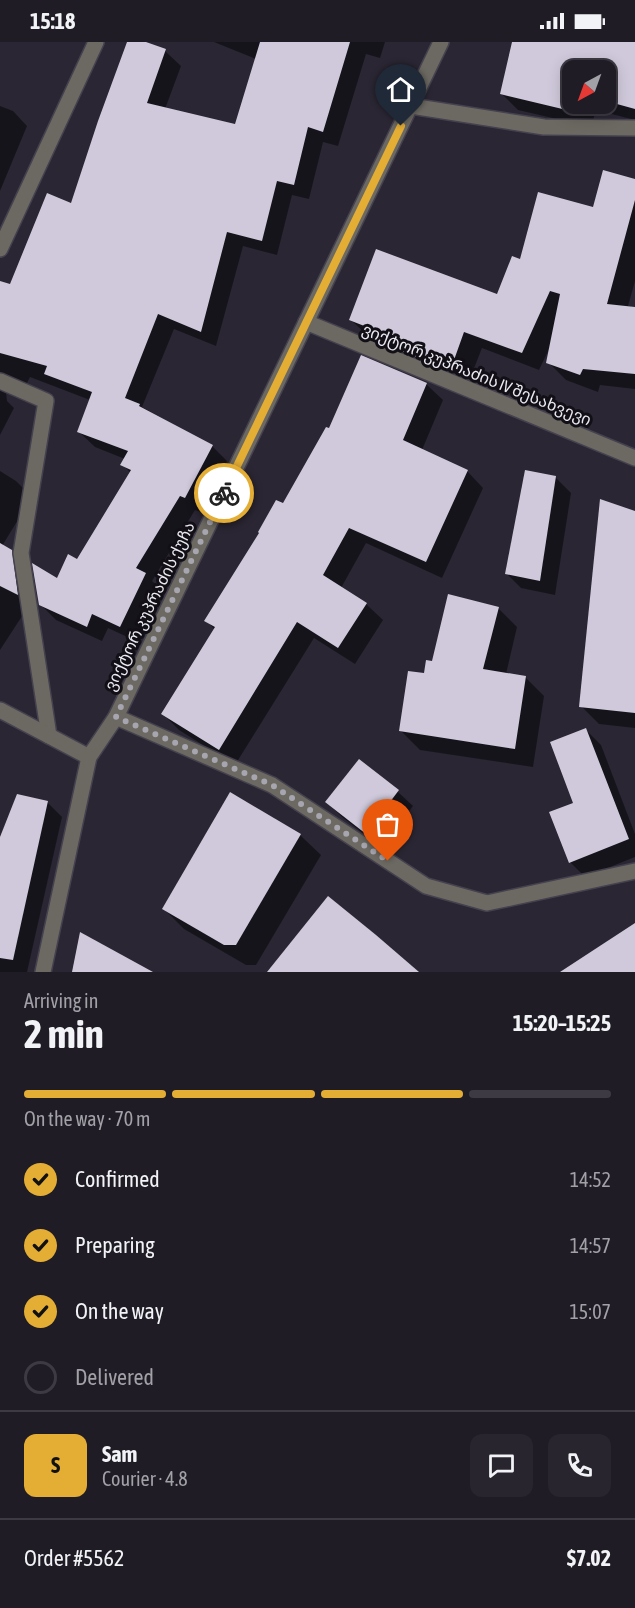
<!DOCTYPE html>
<meta charset="utf-8">
<style>
:root{--surface:#201c26;--page:#28252e;--text:#f1f3f6;--muted:#a2a1a7;--line:#3d3a43;--accent:#e4ae35}
body{margin:0;font-family:"Asap Condensed","Noto Sans Georgian",sans-serif;background:var(--page);color:var(--text);height:100vh;display:flex;flex-direction:column;font-size:22px;white-space:nowrap}
*{box-sizing:border-box;margin:0}
p{font-size:20px;color:var(--muted)}
.icon{flex:none;width:33px;height:33px;fill:none;stroke:currentColor;stroke-width:2;stroke-linecap:round;stroke-linejoin:round}
.map{position:relative;height:930px;overflow:hidden}
.drawer{display:flex;flex-direction:column;background:var(--surface);flex:1}
.drawer>*{flex:none}
.needle{width:39px;rotate:221deg}
.controls{position:absolute;left:562px;top:18px;display:grid;gap:12px}
.controls a{display:grid;place-items:center;width:54px;height:54px;border-radius:12px;background:var(--surface);box-shadow:0 3px 15px #0003,0 0 0 2px var(--line);font-size:30px}
.pin{position:absolute;display:grid;place-items:center;width:51px;height:51px;color:#fff;margin:-62px -26px;border-radius:50% 50% 50% 0;rotate:-45deg;box-shadow:0 0 6px #0007}
.pin .icon{rotate:45deg}
.courier{position:absolute;display:grid;place-items:center;width:60px;height:60px;margin:-30px;border:4px solid #e4ae35;border-radius:50%;background:#fff;color:#222;box-shadow:0 2px 8px #0007}
.head em{font-style:normal;font-weight:700}
.head div{display:flex;flex-direction:column-reverse}
.head{display:flex;align-items:center;justify-content:space-between;height:102px;padding:0 24px}
h1{font-size:39px;font-weight:700;line-height:45px}
.bar{display:grid;grid-template-columns:repeat(4,1fr);gap:9px 6px;align-content:center;height:72px;padding:0 24px}
.bar i{height:8px;border-radius:4px;background:var(--line)}
.bar .on{background:var(--accent)}
.bar p{grid-column:span 4}
.line{display:flex;align-items:center;gap:15px;padding:0 24px;border-top:2px solid var(--line)}
.line div{flex:1}
.round{display:grid;place-items:center;flex:none;width:63px;height:63px;border-radius:12px;background:var(--page)}
ol{padding:0 24px;list-style:none}
li{display:flex;align-items:center;gap:18px;height:66px}
li p{margin-inline-start:auto}
li .icon{padding:6px;border-radius:50%;background:var(--accent);color:#111;stroke-width:4}
li:last-child{color:var(--muted)}
li i{width:33px;height:33px;border:3px solid var(--line);border-radius:50%}
.status{display:flex;justify-content:space-between;align-items:center;height:42px;padding:0 30px;background:var(--surface);direction:ltr}
.status svg{height:16px;fill:currentColor}
.map>svg:first-child{display:block}
</style>
<div class="status"><b>15:18</b><svg viewBox="0 0 49 12"><path d="M0 12V9h3v3zM5 12V6h3v6zM10 12V3h3v9zM15 12V0h3v12zM26 1h20v11H26zM47 4h2v5h-2z"/></svg></div>
<div class="map">
<svg width="635" height="930" viewBox="0 0 635 930">
<rect width="100%" height="100%" fill="#2a2633"/>
<g fill="#0007" fill-rule="evenodd">
<path d="M129,0H142L165,9L181,24L165,67L236,84L256,17L214,0H385L380,16L366,12L338,104L323,100L309,157L292,153L277,213L243,204L216,304L174,287L142,365L212,404L227,419L201,470L195,468L152,539L161,547L136,599L108,586L102,599L56,578L40,562L57,538L78,518L131,431L122,422L125,417L95,405L79,390L90,358L30,335L24,347L14,344L6,350L7,359L14,366L0,393V250L11,244L72,163Z"/>
<path d="M513,0H635V78L596,68L591,85L518,68L501,51ZM573,28H606V62H573Z"/>
<path d="M0,64L13,69L27,84L0,149Z"/>
<path d="M635,138V239L628,264L635,266V347L600,343L598,350L566,338L548,320L549,307L539,328L482,306L471,334L457,329L452,339L388,313L351,278L498,254L521,219Z"/>
<path d="M426,342L443,358L422,408L467,429L483,446L442,536L366,501L341,546L366,562L383,578L355,622L314,596L235,723L179,688L163,672L215,588L206,578L283,463L330,389Z"/>
<path d="M0,429L16,439L32,455L2,504L11,509L27,525L28,565L0,608Z"/>
<path d="M556,436L571,451L555,553L521,546L506,531Z"/>
<path d="M635,470V686L599,682L581,664Z"/>
<path d="M498,566L517,585L506,632L525,635L544,654L533,725L420,708L401,689L425,633L433,621Z"/>
<path d="M586,688L601,703L635,792V815L585,835L570,820L575,762Z"/>
<path d="M360,719L398,750L413,764L381,805L342,775L327,760Z"/>
<path d="M47,760L62,775L27,930H0V799Z"/>
<path d="M300,793L321,813L256,923H246L184,887L164,867Z"/>
</g>
<g fill="#cfc9db">
<path d="M127,0H146L166,7L147,61L235,82L260,0H350L323,90L308,85L294,143L277,139L262,199L227,190L201,290L158,272L125,356L140,362L139,364L213,403L185,456L180,454L136,526L146,531L120,585L92,572L87,585L39,563L32,521L57,536L68,512L77,517L131,428L120,423L128,409L77,390L92,350L44,332L47,324L0,311V239L10,242L47,151L71,161L98,79Z"/>
<path d="M512,0H635V67L606,59V28H573V62H577L575,70L500,52Z"/>
<path d="M603,128L635,137V158L607,262L635,265V332L583,327L580,333L546,321L560,252L550,249L522,311L464,290L454,318L439,312L435,323L369,295L372,287L349,278L376,207L497,252L512,214L520,217L538,150L593,165Z"/>
<path d="M361,313L427,341L403,398L468,428L426,520L349,486L323,533L367,561L338,606L297,580L219,708L161,672L215,585L204,579L259,491L258,490L276,458L283,461L326,385L329,386Z"/>
<path d="M525,428L556,434L540,539L505,532Z"/>
<path d="M600,457L635,469V671L579,665Z"/>
<path d="M0,501L12,508L18,553L0,544Z"/>
<path d="M448,552L499,565L483,627L526,634L515,707L399,689L408,629L424,631L426,618L432,619Z"/>
<path d="M586,686L629,797L569,821L549,770L573,761L550,700Z"/>
<path d="M359,717L399,748L366,792L325,760Z"/>
<path d="M230,750L301,792L236,903H224L162,867Z"/>
<path d="M17,752L48,759L13,918L0,916V795Z"/>
<path d="M328,854L376,893L419,930H267Z"/>
<path d="M635,881V930H560Z"/>
<path d="M80,890L153,930H72Z"/>
</g>
<g fill="none" stroke-linecap="round" stroke-linejoin="round">
<g stroke="#45414e" stroke-width="18">
<g id="minor">
<path d="M411,64L544,85L635,86"/>
<path d="M0,207L96,0"/>
<path d="M306,280L635,416"/>
<path d="M0,339L46,359L21,511L49,694"/>
<path d="M0,668L89,715"/>
<path d="M116,675L272,743L426,844L487,861L635,829"/>
</g>
</g>
<g stroke="#45414e" stroke-width="18">
<path id="tertiary" d="M43,930L89,715L116,675L441,0"/>
</g>
<use href="#minor" stroke="#6c6962" stroke-width="15"/>
<use href="#tertiary" stroke="#6c6962" stroke-width="15"/>
</g>
<g fill="none" stroke-linecap="round" stroke-linejoin="round">
<path stroke="#a7a5af" stroke-width="6" stroke-dasharray="0 10.8" d="M224,451L116,675L272,743L388,819"/>
<path stroke="#e4ae35" stroke-width="8" d="M224,451L401,84"/>
</g>
<g text-anchor="middle" stroke-width="6" stroke-linejoin="round" paint-order="stroke">
<g font-size="16" fill="#ebe9f2" stroke="#121016">
<text transform="translate(477 332) rotate(22)" y="6">ვიქტორ კუპრაძის IV შესახვევი</text>
<text transform="translate(149 564) rotate(-64)" y="6">ვიქტორ კუპრაძის ქუჩა</text>
</g>
</g>
</svg>
<div class="controls">
<a><svg class="needle" viewBox="-14 -14 28 28"><path d="M0-13l5 13h-10z" fill="#e53935"/><path d="M0 13l5-13h-10z" fill="#a2a1a7"/></svg></a>
</div>
<div class="pin" style="left:388px;top:819px;background:#ea580c"><svg class="icon" aria-label="bag" viewBox="0 0 24 24"><path d="M5 8h14l-1 12H6zM9 8a3 3 0 0 1 6 0"/></svg></div>
<div class="pin" style="left:401px;top:84px;background:#1f2937"><svg class="icon" aria-label="home" viewBox="0 0 24 24"><path d="M3 11l9-7 9 7M6 9v11h12V9"/></svg></div>
<div class="courier" style="left:224px;top:451px"><svg class="icon" aria-label="bike" viewBox="0 0 24 24"><circle cx="6" cy="16" r="4"/><circle cx="18" cy="16" r="4"/><path d="M6 16l4-8h5l3 8M10 8l3 8H6M13 5h3"/></svg></div>
</div>
<section class="drawer">
<div class="head"><div><h1>2 min</h1><p>Arriving in</p></div><em>15:20–15:25</em></div>
<div class="bar"><i class="on"></i><i class="on"></i><i class="on"></i><i></i><p>On the way · 70 m</p></div>
<ol>
<li><svg class="icon" aria-label="check" viewBox="0 0 24 24"><path d="M5 12l5 5 9-10"/></svg>Confirmed<p>14:52</p></li>
<li><svg class="icon" aria-label="check" viewBox="0 0 24 24"><path d="M5 12l5 5 9-10"/></svg>Preparing<p>14:57</p></li>
<li><svg class="icon" aria-label="check" viewBox="0 0 24 24"><path d="M5 12l5 5 9-10"/></svg>On the way<p>15:07</p></li>
<li><i></i>Delivered</li>
</ol>
<div class="line" style="height:108px"><b class="round" style="background:var(--accent);color:#111">S</b><div><b>Sam</b><p>Courier · 4.8</p></div><a class="round"><svg class="icon" aria-label="chat" viewBox="0 0 24 24"><path d="M4 5h16v11H9l-5 4z"/></svg></a><a class="round"><svg class="icon" aria-label="phone" viewBox="0 0 24 24"><path d="M5 4h4l2 5-3 2q2 4 5 5l2-3 5 2v4C11 20 4 13 5 4z"/></svg></a></div>
<div class="line" style="height:78px"><div>Order #5562</div><b>$7.02</b></div>
</section>
